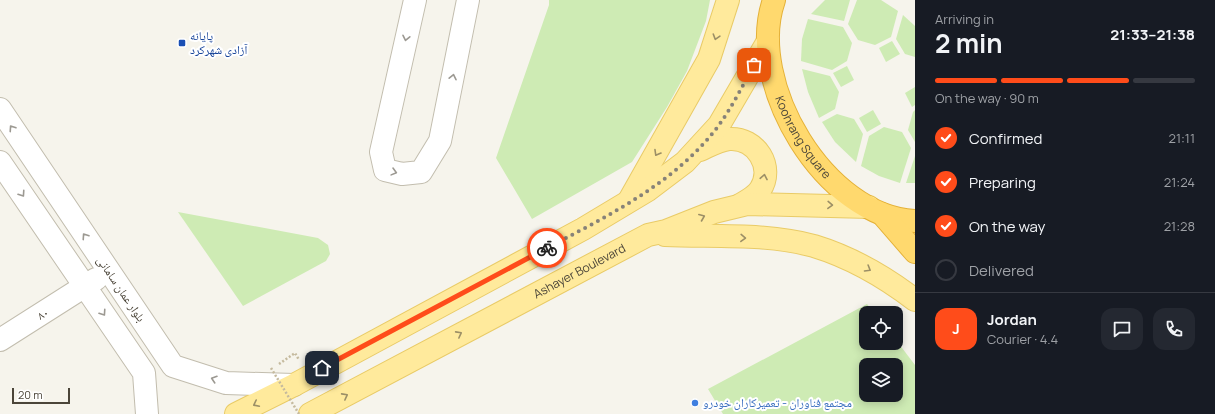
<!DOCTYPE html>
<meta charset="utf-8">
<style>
:root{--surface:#171b24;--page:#242831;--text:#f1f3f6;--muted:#9ea1a6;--line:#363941;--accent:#ff4c1a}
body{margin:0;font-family:Manrope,"Noto Naskh Arabic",sans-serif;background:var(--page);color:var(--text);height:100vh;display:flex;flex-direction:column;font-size:15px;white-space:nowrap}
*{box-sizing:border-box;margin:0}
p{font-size:13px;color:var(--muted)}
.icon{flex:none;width:22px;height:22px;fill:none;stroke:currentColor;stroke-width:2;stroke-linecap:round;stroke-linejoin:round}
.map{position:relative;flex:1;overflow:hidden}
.sheet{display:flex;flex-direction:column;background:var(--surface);width:300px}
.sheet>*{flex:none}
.tools{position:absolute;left:859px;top:306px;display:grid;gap:8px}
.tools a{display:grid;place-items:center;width:44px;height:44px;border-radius:8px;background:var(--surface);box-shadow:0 2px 10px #0003;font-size:20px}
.scale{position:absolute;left:12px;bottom:10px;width:58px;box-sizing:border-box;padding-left:4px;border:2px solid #4b4539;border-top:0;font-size:11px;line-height:14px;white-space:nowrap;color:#4b4539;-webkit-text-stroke:3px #fff;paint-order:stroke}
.pin{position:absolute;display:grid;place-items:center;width:34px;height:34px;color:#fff;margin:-17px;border-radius:8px;box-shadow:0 2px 6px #0006}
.courier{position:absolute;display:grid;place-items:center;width:40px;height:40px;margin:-20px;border:3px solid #ff4c1a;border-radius:50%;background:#fff;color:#222;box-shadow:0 1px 5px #0007}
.overview em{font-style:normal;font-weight:700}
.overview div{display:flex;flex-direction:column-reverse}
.overview{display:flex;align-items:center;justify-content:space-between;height:68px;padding:0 20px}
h1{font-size:26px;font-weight:700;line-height:30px}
.bar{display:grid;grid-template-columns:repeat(4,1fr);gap:6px 4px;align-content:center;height:48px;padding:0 20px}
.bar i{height:5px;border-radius:3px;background:var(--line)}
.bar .current{background:var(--accent)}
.bar p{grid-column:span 4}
.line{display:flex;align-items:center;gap:10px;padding:0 20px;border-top:1px solid var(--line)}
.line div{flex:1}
.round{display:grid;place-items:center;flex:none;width:42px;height:42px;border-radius:12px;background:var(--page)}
ol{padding:0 20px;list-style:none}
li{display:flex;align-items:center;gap:12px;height:44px}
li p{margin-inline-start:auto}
li .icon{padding:4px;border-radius:50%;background:var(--accent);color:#fff;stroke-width:4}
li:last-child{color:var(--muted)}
li i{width:22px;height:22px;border:2px solid var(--line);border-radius:50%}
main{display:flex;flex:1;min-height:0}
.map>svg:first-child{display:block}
</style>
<main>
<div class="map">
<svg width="915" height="414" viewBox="0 0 915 414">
<rect width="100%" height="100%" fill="#f6f4ec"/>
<g fill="#ceebb4" fill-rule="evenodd">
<path d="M549,0H710L706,21L687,71L667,107L632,162L532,219L496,158L549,5Z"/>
<path d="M825,0H850L844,21L811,14Z"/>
<path d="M857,0H881L898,11L891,37L875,45L858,40L848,24Z"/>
<path d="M903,15L915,26V57L905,54L896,39Z"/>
<path d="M808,19L843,27L852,43L847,61L832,70L801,61L802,39Z"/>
<path d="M892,41L900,54L886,62L879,48Z"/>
<path d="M847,66L854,80L841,87L833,73Z"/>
<path d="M802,69L830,76L839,92L835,109L819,118L808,92Z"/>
<path d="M915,87V105L912,107L905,93Z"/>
<path d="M873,110L881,124L867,132L859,118Z"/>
<path d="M915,110V142L908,130L913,112Z"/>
<path d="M837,114L854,119L863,134L856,162L835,142L822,122Z"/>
<path d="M884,127L902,132L911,148L900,183L879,176L861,166L869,136Z"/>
<path d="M915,156V183H906Z"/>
<path d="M178,212L318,238L328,245L330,254L326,261L243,306Z"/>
<path d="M867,304L874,313H866V343H896V340L915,365V414H723L708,389ZM866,365H896V395H866Z"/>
</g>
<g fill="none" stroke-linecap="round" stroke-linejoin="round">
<g stroke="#c2bdae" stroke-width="24">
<g id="minor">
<path d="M415,0L381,152L385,170L402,174L421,172L440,141L468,0"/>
<path d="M0,109L173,366L226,383L294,385"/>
<path d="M0,162L144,373L147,414"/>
<path d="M0,340L96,279"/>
</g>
</g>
<g stroke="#e9cb67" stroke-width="24">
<g id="major">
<path d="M700,150C709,146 719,140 729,139C756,137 775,167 760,190C755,197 747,201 740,205"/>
<path d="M630,199L709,59L728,0"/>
<path d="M665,235C714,237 767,233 814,246C850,257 885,277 915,300"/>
<path d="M236,414L294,385L583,229L648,190L685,162L719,125L768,41"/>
<path id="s1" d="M310,414L648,235L666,231L714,212L747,204L869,207"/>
</g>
</g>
<g stroke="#e4b138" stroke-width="24">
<g id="highway">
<path id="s2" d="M774,0C745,83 825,217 915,221"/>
<path d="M882,214L915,252"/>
</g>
</g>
<path stroke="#c5ba9e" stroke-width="2.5" stroke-dasharray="2 2" stroke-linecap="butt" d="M279,364L295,353L299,360"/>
<use href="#minor" stroke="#fff" stroke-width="22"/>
<use href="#major" stroke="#ffea9c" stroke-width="22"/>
<use href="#highway" stroke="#ffd96e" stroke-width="22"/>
<path stroke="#c5ba9e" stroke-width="2.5" stroke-dasharray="2 2" stroke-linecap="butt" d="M271,368L299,414"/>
</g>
<defs><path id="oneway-chevron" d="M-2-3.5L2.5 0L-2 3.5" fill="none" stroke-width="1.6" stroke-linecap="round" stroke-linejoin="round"/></defs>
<g stroke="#9c8f66">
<use href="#oneway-chevron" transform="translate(716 37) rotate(107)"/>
<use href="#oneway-chevron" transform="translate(657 153) rotate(120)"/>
<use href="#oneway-chevron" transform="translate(764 177) rotate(-79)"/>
<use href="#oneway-chevron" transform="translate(830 205) rotate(2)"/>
<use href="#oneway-chevron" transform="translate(702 217) rotate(-22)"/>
<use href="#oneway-chevron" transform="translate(743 238) rotate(2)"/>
<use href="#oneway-chevron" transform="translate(868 269) rotate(31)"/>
<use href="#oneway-chevron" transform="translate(459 334) rotate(-28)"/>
<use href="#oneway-chevron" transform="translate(345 396) rotate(-28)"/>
<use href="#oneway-chevron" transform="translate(256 404) rotate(153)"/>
</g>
<g stroke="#9c9992">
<use href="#oneway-chevron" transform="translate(406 38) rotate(102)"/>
<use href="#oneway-chevron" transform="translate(453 77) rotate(-78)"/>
<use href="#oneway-chevron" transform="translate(12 128) rotate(-124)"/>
<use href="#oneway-chevron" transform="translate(394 172) rotate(15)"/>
<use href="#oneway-chevron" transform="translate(22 194) rotate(56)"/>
<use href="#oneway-chevron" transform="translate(85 236) rotate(-124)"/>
<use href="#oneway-chevron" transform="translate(103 313) rotate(56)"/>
<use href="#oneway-chevron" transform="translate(214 379) rotate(-162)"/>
</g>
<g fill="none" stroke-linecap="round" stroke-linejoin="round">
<path stroke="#878278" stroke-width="4" stroke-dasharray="0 7.2" d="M547,248C608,216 677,182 719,125C732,107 743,85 754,65"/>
<path stroke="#ff4c1a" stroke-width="5" d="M322,368L547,248"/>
</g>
<rect fill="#1a4fb4" stroke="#fff" stroke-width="1.5" x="178" y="39" width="8" height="8" rx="2"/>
<circle fill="#3f7fe0" stroke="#fff" stroke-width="1.5" cx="695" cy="403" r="4"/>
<g text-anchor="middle" stroke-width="4" stroke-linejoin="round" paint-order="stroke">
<g font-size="12" fill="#164399" stroke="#fff" text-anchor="start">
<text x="190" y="40">پایانه<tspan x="190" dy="14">آزادی شهرکرد</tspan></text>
</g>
<g font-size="12" fill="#4b4539" stroke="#fff">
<text dy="4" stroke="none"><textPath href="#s2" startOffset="146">Koohrang Square</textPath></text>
<text dy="4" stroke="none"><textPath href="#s1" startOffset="305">Ashayer Boulevard</textPath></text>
<text transform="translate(121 289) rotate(56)" y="4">بلوار عمان سامانی</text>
<text transform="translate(43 314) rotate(-32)" y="4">۸۰</text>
</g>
<g font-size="12" fill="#366cbe" stroke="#fff" text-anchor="start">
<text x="703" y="407">مجتمع فناوران - تعمیرکاران خودرو</text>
</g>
</g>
</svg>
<div class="tools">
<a><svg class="icon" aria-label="locate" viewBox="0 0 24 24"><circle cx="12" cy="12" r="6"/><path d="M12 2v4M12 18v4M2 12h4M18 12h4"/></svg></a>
<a><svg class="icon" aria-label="layers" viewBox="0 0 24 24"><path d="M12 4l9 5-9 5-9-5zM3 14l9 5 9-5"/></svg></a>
</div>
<div class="scale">20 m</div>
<div class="pin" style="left:754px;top:65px;background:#ea580c"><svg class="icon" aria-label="bag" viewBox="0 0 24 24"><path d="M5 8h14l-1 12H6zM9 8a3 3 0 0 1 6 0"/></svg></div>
<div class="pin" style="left:322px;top:368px;background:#1f2937"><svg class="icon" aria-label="home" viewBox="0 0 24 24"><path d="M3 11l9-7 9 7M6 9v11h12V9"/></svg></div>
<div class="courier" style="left:547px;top:248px"><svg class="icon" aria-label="bike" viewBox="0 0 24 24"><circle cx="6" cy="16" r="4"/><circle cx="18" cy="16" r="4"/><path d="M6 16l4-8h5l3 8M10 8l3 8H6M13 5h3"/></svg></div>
</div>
<section class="sheet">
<div class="overview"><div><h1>2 min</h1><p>Arriving in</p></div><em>21:33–21:38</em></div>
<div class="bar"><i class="current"></i><i class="current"></i><i class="current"></i><i></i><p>On the way · 90 m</p></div>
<ol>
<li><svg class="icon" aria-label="check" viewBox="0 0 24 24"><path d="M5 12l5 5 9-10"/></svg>Confirmed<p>21:11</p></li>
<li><svg class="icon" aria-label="check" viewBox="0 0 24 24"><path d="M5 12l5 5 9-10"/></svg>Preparing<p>21:24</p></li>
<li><svg class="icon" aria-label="check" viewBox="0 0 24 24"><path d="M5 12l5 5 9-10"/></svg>On the way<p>21:28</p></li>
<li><i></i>Delivered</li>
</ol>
<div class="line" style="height:72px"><b class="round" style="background:var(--accent);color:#fff">J</b><div><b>Jordan</b><p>Courier · 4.4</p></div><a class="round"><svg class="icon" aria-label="chat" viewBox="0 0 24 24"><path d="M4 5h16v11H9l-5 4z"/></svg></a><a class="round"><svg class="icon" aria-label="phone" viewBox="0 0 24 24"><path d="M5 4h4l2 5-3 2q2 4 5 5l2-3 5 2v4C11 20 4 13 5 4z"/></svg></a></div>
</section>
</main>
